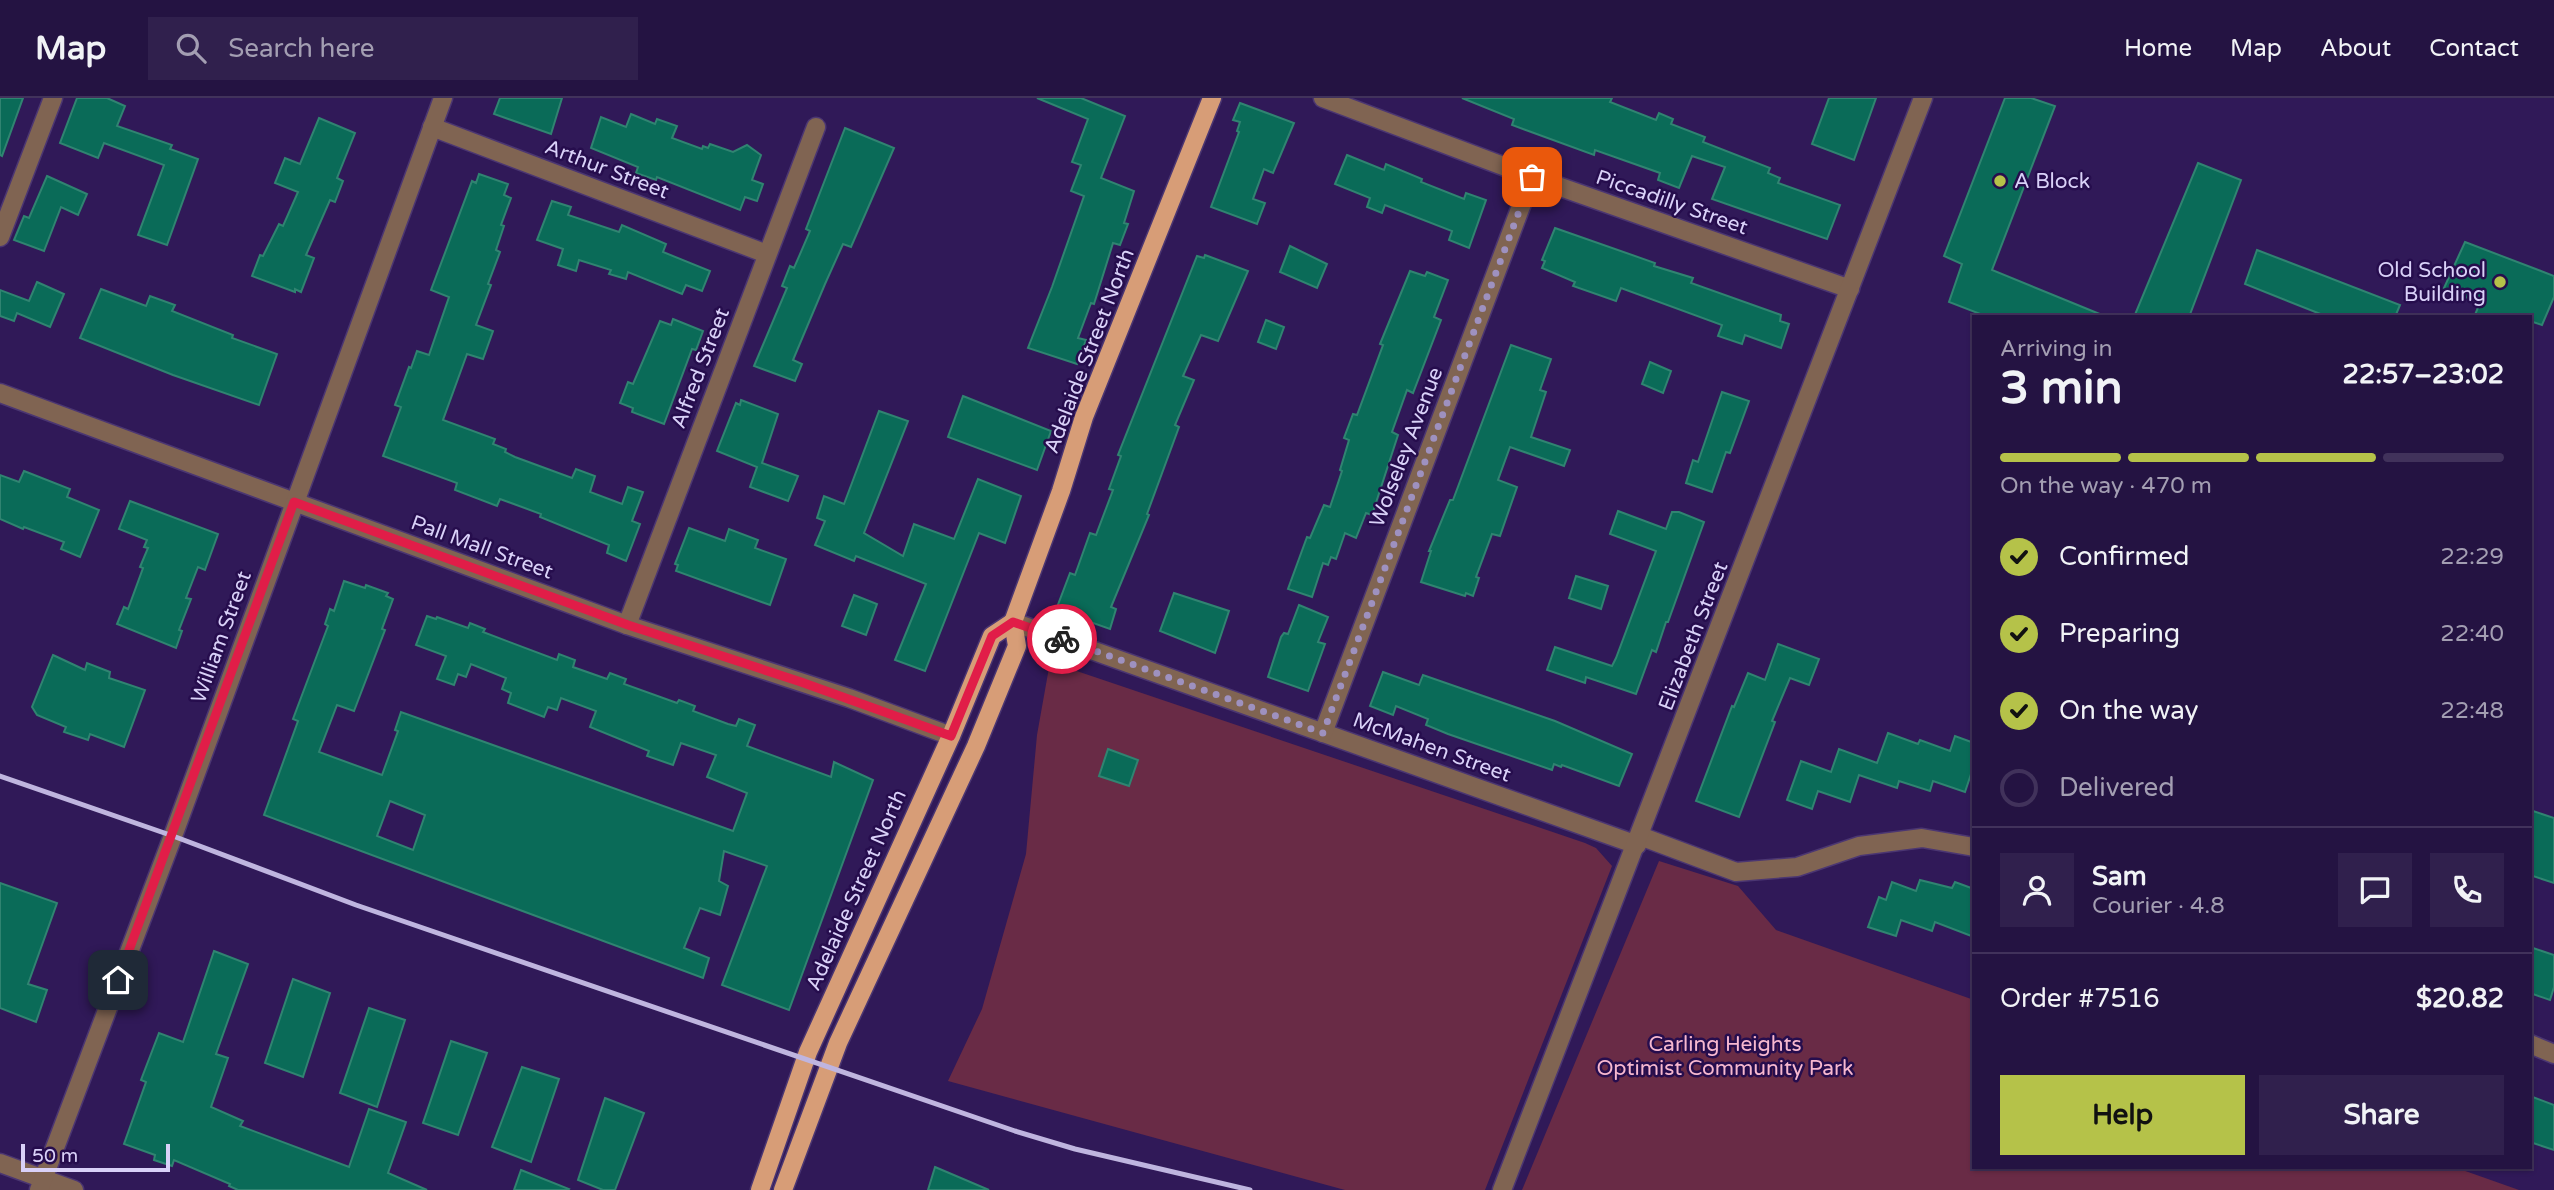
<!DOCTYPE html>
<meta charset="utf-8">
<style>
:root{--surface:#241342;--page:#30204d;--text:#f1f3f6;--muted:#a39eb2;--line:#41325b;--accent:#b5c249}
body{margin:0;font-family:"Varela Round",sans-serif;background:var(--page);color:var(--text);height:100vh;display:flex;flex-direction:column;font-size:26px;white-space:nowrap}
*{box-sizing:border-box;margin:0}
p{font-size:23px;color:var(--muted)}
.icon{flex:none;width:38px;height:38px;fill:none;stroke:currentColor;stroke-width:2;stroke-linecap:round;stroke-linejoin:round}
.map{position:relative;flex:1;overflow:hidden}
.side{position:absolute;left:1972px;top:217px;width:560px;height:854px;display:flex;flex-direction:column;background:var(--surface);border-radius:0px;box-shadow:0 2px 5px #0004,0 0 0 2px var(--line)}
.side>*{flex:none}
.scale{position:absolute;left:21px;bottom:18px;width:149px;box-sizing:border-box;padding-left:7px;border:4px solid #d9d1f8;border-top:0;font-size:19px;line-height:24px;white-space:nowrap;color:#d9d1f8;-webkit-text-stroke:5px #260d4d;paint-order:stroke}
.pin{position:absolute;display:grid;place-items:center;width:60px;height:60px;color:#fff;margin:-30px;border-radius:14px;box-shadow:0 4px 10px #0006}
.courier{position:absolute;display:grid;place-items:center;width:70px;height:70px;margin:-35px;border:5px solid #e11d48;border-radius:50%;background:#fff;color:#222;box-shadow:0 2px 9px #0007}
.head em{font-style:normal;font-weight:800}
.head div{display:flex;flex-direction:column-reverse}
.head{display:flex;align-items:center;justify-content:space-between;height:119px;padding:0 28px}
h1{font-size:46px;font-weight:800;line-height:52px}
.bar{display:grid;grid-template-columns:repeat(4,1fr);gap:10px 7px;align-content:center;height:84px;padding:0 28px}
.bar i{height:9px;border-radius:5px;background:var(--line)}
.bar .selected{background:var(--accent)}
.bar p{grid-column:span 4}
.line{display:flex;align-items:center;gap:18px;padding:0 28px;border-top:2px solid var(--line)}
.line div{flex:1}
.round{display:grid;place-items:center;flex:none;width:74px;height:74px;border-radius:0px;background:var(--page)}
ol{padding:0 28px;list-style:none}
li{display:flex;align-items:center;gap:21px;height:77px}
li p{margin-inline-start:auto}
li .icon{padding:7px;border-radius:50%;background:var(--accent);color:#111;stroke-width:4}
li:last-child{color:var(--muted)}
li i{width:38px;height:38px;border:4px solid var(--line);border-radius:50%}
.primary-button{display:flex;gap:14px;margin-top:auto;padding:14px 28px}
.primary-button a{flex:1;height:80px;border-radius:0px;background:var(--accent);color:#111;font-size:28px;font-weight:800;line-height:80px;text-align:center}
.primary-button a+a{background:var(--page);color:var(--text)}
header{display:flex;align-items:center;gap:42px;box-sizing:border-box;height:98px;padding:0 35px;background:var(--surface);border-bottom:2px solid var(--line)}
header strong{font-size:33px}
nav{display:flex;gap:38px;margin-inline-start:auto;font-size:24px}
.search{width:490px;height:63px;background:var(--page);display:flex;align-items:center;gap:18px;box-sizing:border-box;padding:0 24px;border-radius:0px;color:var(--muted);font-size:26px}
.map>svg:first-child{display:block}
</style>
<header>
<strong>Map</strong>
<div class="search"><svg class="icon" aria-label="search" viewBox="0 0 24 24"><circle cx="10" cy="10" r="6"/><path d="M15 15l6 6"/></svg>Search here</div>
<nav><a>Home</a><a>Map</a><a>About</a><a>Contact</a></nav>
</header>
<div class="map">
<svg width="2554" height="1092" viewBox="0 0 2554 1092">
<rect width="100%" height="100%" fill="#301958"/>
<g fill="#692b46">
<path d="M1050,564L1585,745L1596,750L1612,768L1485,1092H1345L948,983L982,911L1026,756L1037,637Z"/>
<path d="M1659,763L1738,788L1776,832L1974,902V1069H2454L2519,1092H1522Z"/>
</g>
<g fill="#0a6b58" stroke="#308471" stroke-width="2" fill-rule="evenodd">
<path d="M0,0H23L2,58L0,57Z"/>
<path d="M77,0H107L125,8L117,28L172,47L170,51L198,61L167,147L138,137L164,67L104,45L98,60L60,45Z"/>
<path d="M500,0H562L551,36L494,16Z"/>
<path d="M1037,0H1081L1125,18L1101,80L1134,93L1124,125L1128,126L1120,147L1113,145L1094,206L1091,205L1078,240L1086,242L1077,266L1028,250L1052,189L1084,98L1071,93L1081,67L1072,64L1088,21Z"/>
<path d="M1462,0H1612L1610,4L1656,22L1659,15L1673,21L1671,26L1705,39L1703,44L1770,70L1768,75L1780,80L1778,85L1840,107L1827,141L1712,101L1725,69L1692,58L1679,90L1658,82L1660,75L1595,52L1594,57L1512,27L1514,21Z"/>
<path d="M1829,0H1876L1854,62L1812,46Z"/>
<path d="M2005,0H2031L2055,8L1992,172L2107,219H1988L1949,204L1962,166L1944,158Z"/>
<path d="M1240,5L1294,25L1273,75L1264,71L1253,101L1265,105L1257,126L1211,109L1239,34L1237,33L1240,24L1233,22Z"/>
<path d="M631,16L655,26L657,21L677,28L672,40L702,51L703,48L708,50L710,46L733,54L747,47L761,57L752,82L763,86L757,103L745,99L740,112L657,79L656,82L636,75L638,69L591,50L601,19L626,29Z"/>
<path d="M319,20L355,35L337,80L343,83L335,104L330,102L306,157L314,160L301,194L295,191V194L252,178L260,157L263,158L279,126L283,128L298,94L275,85L285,60L300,66Z"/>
<path d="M845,30L894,50L851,149L843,146L825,186L793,262L802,266L795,283L754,268L787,190L782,188L790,168L794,170L810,133L806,131Z"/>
<path d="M1347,57L1384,72L1386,66L1422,81L1421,84L1464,101L1466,95L1486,102L1469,150L1449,142L1452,133L1385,107L1382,115L1367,109L1370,100L1335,86Z"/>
<path d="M2198,65L2241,82L2189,219H2134Z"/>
<path d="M479,76L508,86L504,97L511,100L501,127L504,128L496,152L500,154L488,186L491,187L476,227L493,233L483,261L467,256L443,322L495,341L493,346L506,351L505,354L515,359L572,380L576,371L595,378L590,394L622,406L628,389L643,394L632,423L640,426L626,463L607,455L609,447L540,419L541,416L500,401L497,408L455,392L457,385L383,358L401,309L395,307L409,269L411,270L417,253L429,257L449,199L431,192L472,83L476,85Z"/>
<path d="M47,78L87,96L78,117L61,109L44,153L14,142L24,118L29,120Z"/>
<path d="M552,103L571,109L568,117L619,134L622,127L666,146L663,154L710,173L702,193L686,187L682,196L628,174L626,181L609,176L611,172L579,162L576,173L558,167L563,151L537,142Z"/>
<path d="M1555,130L1655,165L1654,168L1693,180L1691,185L1781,217L1780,223L1789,226L1781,250L1745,237L1742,246L1718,238L1722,227L1621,190L1616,203L1573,188L1575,184L1542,170L1545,163L1542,162Z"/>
<path d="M2465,144L2554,178V199L2542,227L2530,223V219H2474L2480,205L2444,190Z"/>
<path d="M1290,148L1327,166L1317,190L1280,174Z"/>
<path d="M2257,152L2400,207L2395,219H2328L2245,186Z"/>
<path d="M1205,157L1248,173L1218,243L1201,237L1183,278L1194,282L1175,327L1179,329L1147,416L1149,417L1111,509L1116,511L1110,531L1056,512L1070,475L1075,477L1090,435L1096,437L1113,392L1109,391L1121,358L1118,357L1197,158L1204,160Z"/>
<path d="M1410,173L1425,178L1427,174L1448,182L1434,219L1441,222L1413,295L1407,292L1392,334L1398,337L1372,417L1366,415L1356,440L1345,435L1336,461L1331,459L1328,467L1323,465L1312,499L1288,491L1307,439L1310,440L1324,407L1330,409L1342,373L1340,372L1349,342L1344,340L1353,316L1357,317L1383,247L1380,246Z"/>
<path d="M37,184L64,196L50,229L17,215L14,223L0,218V192L29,203Z"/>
<path d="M101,191L146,208L150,198L175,207L172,213L233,237L232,240L277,256L259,307L173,277L80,240Z"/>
<path d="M673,221L703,233L696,252L692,251L664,326L632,314L633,310L620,305L628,284L633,286L660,223L671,227Z"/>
<path d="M1266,222L1284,229L1276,251L1258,244Z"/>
<path d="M1511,247L1551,261L1540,292L1546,294L1531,339L1570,352L1564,368L1510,349L1498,382L1517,389L1500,438L1492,436L1476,479L1479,480L1473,498L1466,495L1465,498L1421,484L1431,453H1429L1450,402H1453Z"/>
<path d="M1650,264L1671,273L1663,295L1642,286Z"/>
<path d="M1722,294L1749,303L1730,355L1726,354L1712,394L1686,385L1693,362L1698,364Z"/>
<path d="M963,298L1051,333L1037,372L948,339Z"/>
<path d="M741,302L778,316L762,365L798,378L788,403L750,389L757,369L717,353L736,305L740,307Z"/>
<path d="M879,313L908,323L864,435L903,458L914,426L954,441L978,381L1021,398L1005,445L979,435L925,573L895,562L926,486L856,458L854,463L815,447L825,423L817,420L824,398L844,406Z"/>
<path d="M24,373L70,391L67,399L99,412L80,459L61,451L64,444L24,429L23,431L0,421V377L19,384Z"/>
<path d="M130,403L218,436L205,472L198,469L186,500L191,501L179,532L182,533L176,550L117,526L124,509L128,511L143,470L140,469L148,450L144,449L147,442L119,431Z"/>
<path d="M1618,413L1666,431L1672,414H1679L1704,424L1668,524H1666L1656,554L1652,552L1636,596L1586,579L1585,585L1547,572L1555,549L1612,568L1616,560L1656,453L1610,436Z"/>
<path d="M689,430L725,443L729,431L758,442L755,450L786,461L770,507L676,473L678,467L675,466Z"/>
<path d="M1576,478L1608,488L1601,511L1569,500Z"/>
<path d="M344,483L365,490L366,487L388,495L386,498L393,501L382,531L385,532L354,613L337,607L319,654L382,677L398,633L395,632L401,614L733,733L747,695L707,679L716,657L681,645L673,667L647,658L649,653L590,629L596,613L561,600L557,612L548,609L544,619L508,605L511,595L502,591L506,580L471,566L466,579L458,576L454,587L437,581L446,558L416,547L427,518L436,521L437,519L468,530L470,525L485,531L483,534L557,562L559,556L575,562L573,569L607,581L610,575L626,581L624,586L677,605L679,602L695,608L693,613L728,626L736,628L739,621L755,627L747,648L831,679L834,664L873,682L789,912L722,887L767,768L724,753L719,783L728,788L720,817L700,810L684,850L709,860L703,880L264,717L298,623L293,621L328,528L325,526L330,511L334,513ZM390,703L425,717L413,752L377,738Z"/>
<path d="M1174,495L1229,513L1215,555L1160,533Z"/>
<path d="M854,497L877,506L866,537L842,528Z"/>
<path d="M1299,507L1328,519L1318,544L1325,546L1308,593L1268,579L1281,539L1284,535L1288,536Z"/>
<path d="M1778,546L1819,561L1809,587L1790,580L1772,623L1775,624L1739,719L1696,703L1732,608L1734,609L1748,575L1765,582Z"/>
<path d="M53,557L85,572L87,565L110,574L109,580L145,592L124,649L90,636L88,642L64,634L66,629L37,617L32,609Z"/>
<path d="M1383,574L1419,587L1423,577L1555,623L1632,656L1619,688L1562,667L1561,669L1554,666L1552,672L1448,636L1426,627L1428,621L1396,608L1393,617L1370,608Z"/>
<path d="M1888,635L1918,646L1920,642L1950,653L1955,638L1974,645V667L1965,694L1933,683L1930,693L1899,683L1897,690L1859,677L1850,704L1818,693L1812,711L1787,702L1801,663L1831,674L1839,651L1877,665Z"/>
<path d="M1108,651L1138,662L1129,688L1099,678Z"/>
<path d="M2530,712L2554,720V785L2530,777Z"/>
<path d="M1920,782L1952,790L1955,784L1974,791V839L1935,824L1932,833L1901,822L1896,838L1868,829L1879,799L1886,802L1892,784L1916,793Z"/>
<path d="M0,785L57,805L28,886L47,892L36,924L0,910Z"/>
<path d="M2530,849L2554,857V889L2550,902L2530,895Z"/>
<path d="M214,853L248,866L216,956L228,960L211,1009L243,1023L240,1028L349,1069L369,1011L406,1024L388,1075L427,1092H238L229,1088L230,1086L174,1062L172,1068L154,1062L155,1057L124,1046L146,984L141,982L159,935L183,944Z"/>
<path d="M293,881L330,895L303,979L265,965Z"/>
<path d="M369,910L405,922L377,1009L340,995Z"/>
<path d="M451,943L487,955L458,1037L423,1025Z"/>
<path d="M522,969L559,981L531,1064L492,1049Z"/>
<path d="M2530,998L2554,1007V1052L2530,1044Z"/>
<path d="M605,1000L644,1015L615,1092H603L578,1082Z"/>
<path d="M935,1069L989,1092H928Z"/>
<path d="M521,1072L569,1091L568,1092H514Z"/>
</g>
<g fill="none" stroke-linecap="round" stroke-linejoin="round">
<g stroke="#4b3672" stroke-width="21">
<g id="minor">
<path d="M1323,0L1532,79L1850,191"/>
<path d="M432,29L767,156"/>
<path d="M0,139L53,0"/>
<path d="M0,295L627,527L849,600L951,638"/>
<path d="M1013,524L1637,747"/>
<path d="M627,527L816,29"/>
<path d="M1323,635L1532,79"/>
<path d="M1640,738L1736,774L1797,769L1859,748L1922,740L1974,749"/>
<path d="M2530,946L2554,956"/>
<path d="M0,1065L74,1092"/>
<path d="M39,1092L173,738L443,0"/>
<path d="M1502,1092L1923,0"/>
</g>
</g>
<g stroke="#4b3672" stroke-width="21">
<g id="major">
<path d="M760,1092L808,954L951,638L992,538L1013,524"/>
<path d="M783,1092L838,945L976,648L1017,548L1013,524L1061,393L1084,319L1212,0"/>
</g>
</g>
<use href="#minor" stroke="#806452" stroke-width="18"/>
<use href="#major" stroke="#d79d77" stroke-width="18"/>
<path stroke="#bfb5df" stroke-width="5" d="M0,678L173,738L356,807L1015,1033L1075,1051L1250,1092"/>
</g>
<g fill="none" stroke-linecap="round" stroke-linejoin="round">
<path stroke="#9e91c0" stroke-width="7" stroke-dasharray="0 12.6" d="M1062,541L1323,635L1532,79"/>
<path stroke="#e11d48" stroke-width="9" d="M118,882L294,404L628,527L801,584L951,638L992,538L1013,524L1062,541"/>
</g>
<g fill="#b5c249" stroke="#260d4d" stroke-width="2.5">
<circle cx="2000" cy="83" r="7"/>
<circle cx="2500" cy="184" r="7"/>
</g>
<g text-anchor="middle" stroke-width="5" stroke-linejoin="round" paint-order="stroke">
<g font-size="21" fill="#d9d1f8" stroke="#260d4d">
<text transform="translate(607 71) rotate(21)" y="7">Arthur Street</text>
<text transform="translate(1672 104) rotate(19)" y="7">Piccadilly Street</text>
<text transform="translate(1089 253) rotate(-69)" y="7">Adelaide Street North</text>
<text transform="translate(700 270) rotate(-69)" y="7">Alfred Street</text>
<text transform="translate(1406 349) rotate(-69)" y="7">Wolseley Avenue</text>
<text transform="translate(482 449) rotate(20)" y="7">Pall Mall Street</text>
<text transform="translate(1693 538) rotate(-69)" y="7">Elizabeth Street</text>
<text transform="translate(221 539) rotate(-70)" y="7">William Street</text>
<text transform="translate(1432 649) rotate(20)" y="7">McMahen Street</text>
<text transform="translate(856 792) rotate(-66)" y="7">Adelaide Street North</text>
</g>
<g font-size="21" fill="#d9d1f8" stroke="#260d4d" text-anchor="start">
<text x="2014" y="90">A Block</text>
<text x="2486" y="179" text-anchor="end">Old School<tspan x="2486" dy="24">Building</tspan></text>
</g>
<g font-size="21" fill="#f7b8cf" stroke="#260d4d">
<text x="1725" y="953">Carling Heights<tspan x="1725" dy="24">Optimist Community Park</tspan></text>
</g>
</g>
</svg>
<div class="scale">50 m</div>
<div class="pin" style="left:1532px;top:79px;background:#ea580c"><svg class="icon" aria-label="bag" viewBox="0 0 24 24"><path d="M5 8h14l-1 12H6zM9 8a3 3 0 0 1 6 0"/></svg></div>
<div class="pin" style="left:118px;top:882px;background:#1f2937"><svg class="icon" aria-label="home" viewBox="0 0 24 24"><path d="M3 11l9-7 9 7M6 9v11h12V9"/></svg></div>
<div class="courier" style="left:1062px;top:541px"><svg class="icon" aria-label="bike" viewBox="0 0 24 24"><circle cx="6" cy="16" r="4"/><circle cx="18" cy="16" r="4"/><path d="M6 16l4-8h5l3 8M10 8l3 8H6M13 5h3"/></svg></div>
<section class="side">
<div class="head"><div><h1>3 min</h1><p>Arriving in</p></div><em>22:57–23:02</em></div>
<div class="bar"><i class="selected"></i><i class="selected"></i><i class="selected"></i><i></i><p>On the way · 470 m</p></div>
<ol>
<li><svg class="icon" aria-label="check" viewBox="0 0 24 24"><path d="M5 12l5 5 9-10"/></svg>Confirmed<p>22:29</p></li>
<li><svg class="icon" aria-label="check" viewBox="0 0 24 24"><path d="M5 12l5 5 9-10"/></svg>Preparing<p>22:40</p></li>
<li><svg class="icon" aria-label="check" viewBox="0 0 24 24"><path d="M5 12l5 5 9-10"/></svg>On the way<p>22:48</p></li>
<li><i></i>Delivered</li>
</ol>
<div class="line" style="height:126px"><a class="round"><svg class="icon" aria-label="person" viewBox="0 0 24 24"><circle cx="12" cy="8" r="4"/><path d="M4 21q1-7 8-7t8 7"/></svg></a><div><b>Sam</b><p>Courier · 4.8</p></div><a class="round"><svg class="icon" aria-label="chat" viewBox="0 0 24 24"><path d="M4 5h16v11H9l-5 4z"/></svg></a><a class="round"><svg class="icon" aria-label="phone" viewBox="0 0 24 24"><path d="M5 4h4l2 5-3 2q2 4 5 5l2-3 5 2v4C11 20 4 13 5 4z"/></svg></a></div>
<div class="line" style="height:91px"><div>Order #7516</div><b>$20.82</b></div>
<div class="primary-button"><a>Help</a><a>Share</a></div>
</section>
</div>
